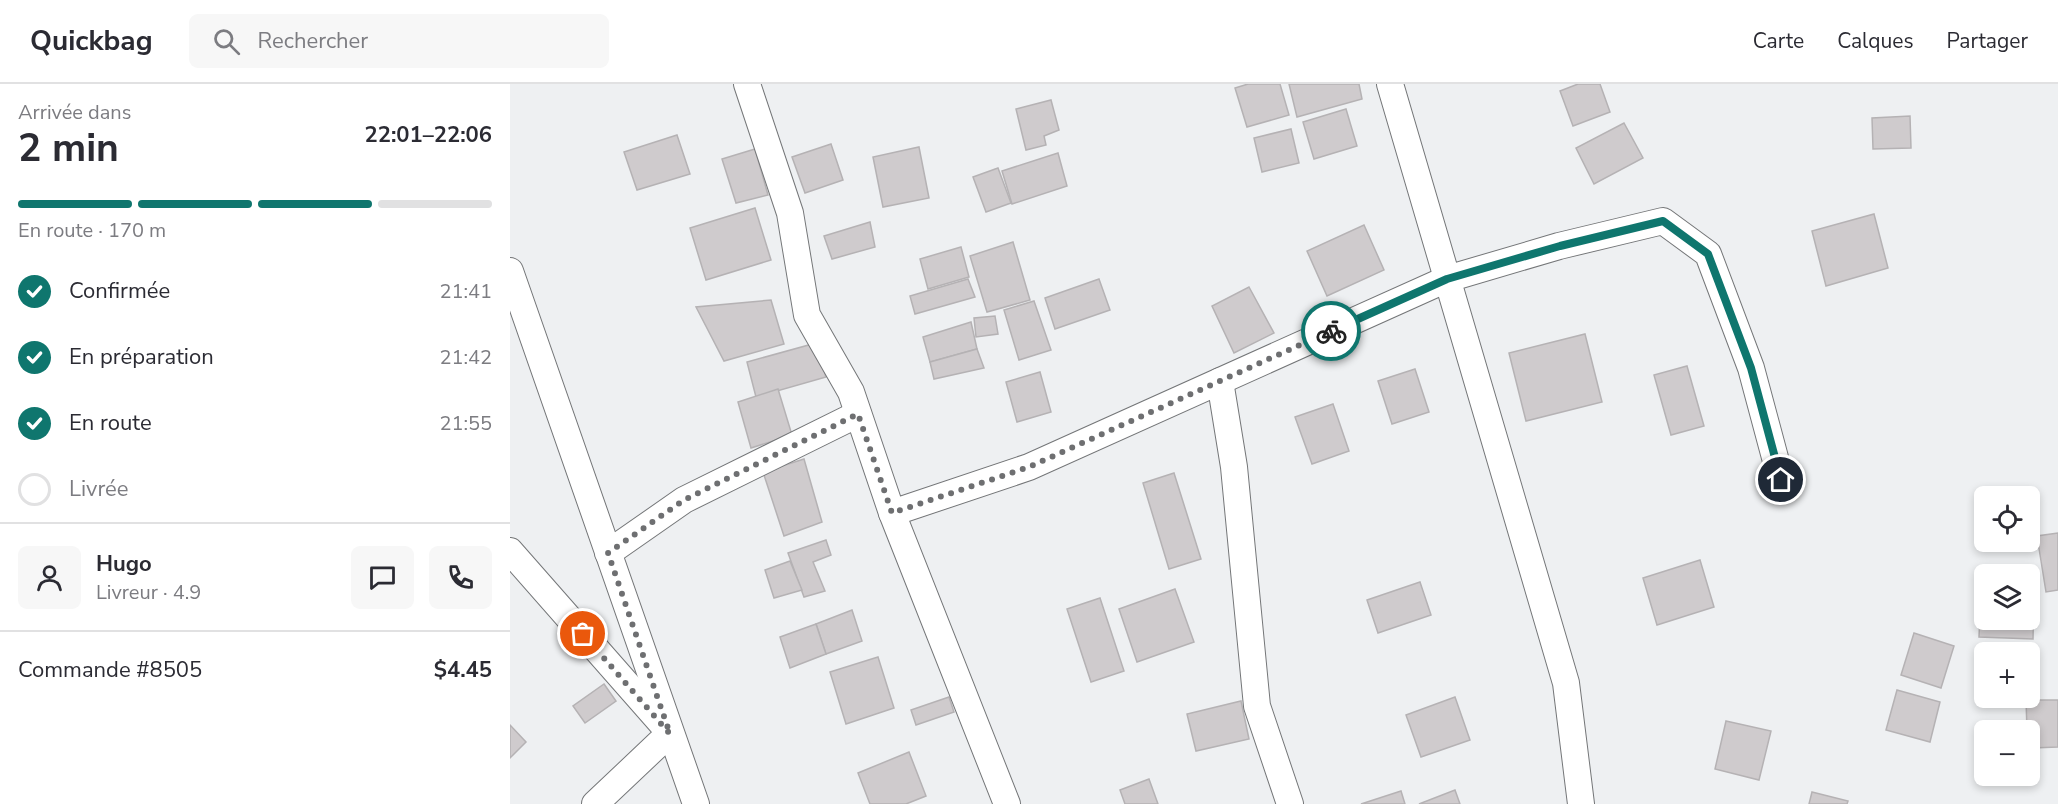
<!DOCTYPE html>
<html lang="fr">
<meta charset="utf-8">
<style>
:root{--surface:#fff;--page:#f7f7f7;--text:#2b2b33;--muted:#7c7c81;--line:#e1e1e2;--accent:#0f766e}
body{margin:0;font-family:"Nunito Sans",sans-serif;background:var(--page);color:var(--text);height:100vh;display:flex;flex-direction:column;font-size:22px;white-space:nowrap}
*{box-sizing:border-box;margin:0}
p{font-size:20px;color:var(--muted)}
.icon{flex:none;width:33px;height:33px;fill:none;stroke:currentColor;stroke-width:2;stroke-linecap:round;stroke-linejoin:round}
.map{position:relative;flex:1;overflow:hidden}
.drawer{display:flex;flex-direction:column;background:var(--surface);width:510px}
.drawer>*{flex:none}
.buttons{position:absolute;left:1464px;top:402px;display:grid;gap:12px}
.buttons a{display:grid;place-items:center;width:66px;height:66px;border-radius:9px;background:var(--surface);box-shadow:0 3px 9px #0003;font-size:30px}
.pin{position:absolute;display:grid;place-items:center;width:51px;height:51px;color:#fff;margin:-26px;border:3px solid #fff;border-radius:50%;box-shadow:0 2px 6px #0007}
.courier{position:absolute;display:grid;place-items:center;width:60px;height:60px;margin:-30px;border:4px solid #0f766e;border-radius:50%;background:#fff;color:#222;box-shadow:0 2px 8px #0007}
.overview em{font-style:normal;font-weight:700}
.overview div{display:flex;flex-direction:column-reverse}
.overview{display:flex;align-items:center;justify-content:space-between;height:102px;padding:0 18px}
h1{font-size:39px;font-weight:700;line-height:45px}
.bar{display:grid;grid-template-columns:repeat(4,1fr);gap:9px 6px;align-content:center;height:72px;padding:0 18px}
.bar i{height:8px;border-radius:4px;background:var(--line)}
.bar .selected{background:var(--accent)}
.bar p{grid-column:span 4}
.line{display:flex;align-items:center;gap:15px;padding:0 18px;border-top:2px solid var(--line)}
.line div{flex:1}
.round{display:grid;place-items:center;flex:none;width:63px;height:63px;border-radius:9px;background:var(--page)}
ol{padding:0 18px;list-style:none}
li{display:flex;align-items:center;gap:18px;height:66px}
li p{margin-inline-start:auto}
li .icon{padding:6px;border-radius:50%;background:var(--accent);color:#fff;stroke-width:4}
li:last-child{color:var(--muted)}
li i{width:33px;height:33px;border:3px solid var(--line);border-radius:50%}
header{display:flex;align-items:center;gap:36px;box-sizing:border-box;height:84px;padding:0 30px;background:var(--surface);border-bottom:2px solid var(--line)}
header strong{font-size:28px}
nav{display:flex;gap:33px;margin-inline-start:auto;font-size:21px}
.search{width:420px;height:54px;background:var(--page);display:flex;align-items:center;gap:15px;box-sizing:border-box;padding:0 21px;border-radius:9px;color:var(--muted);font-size:22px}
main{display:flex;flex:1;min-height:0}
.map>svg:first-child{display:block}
</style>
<header>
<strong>Quickbag</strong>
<div class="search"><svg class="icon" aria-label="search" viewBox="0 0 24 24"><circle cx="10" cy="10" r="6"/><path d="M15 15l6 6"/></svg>Rechercher</div>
<nav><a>Carte</a><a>Calques</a><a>Partager</a></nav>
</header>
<main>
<section class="drawer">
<div class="overview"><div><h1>2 min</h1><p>Arrivée dans</p></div><em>22:01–22:06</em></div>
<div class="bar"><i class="selected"></i><i class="selected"></i><i class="selected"></i><i></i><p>En route · 170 m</p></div>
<ol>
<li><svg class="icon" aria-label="check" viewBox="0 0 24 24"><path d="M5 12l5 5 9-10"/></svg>Confirmée<p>21:41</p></li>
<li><svg class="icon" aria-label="check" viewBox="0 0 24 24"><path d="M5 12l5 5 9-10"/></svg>En préparation<p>21:42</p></li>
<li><svg class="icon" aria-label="check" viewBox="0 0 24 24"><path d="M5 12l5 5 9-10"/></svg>En route<p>21:55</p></li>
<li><i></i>Livrée</li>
</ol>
<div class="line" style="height:108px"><a class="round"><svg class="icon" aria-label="person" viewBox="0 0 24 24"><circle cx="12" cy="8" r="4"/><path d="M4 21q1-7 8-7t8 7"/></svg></a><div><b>Hugo</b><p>Livreur · 4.9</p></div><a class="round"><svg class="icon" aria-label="chat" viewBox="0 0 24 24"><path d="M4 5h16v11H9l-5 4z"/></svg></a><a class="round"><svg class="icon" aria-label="phone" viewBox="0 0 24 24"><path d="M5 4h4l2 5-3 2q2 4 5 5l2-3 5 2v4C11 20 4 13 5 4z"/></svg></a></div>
<div class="line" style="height:78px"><div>Commande #8505</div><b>$4.45</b></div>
</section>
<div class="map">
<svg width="1548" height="720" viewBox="0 0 1548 720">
<rect width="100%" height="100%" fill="#eef0f2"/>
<g fill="#cfcbcd" stroke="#b5b2b4" stroke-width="1.5">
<path d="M738,0H770L779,31L737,43L725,4Z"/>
<path d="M779,0H849L852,15L787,33Z"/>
<path d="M1068,0H1090L1100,28L1063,42L1050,7Z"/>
<path d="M541,16L549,46L534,52L536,61L516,66L506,25Z"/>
<path d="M836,25L847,62L804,75L793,38Z"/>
<path d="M1400,32L1401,64L1363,65L1362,34Z"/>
<path d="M1114,39L1133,74L1084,100L1066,64Z"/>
<path d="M781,45L789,79L752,88L744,54Z"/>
<path d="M167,51L180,90L127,106L114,68Z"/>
<path d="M321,60L333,96L295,109L282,73Z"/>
<path d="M409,63L419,114L373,123L363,73Z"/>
<path d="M245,65L258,111L226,119L212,75Z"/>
<path d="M548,69L557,102L502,120L492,87Z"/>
<path d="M488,84L501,119L476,128L463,93Z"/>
<path d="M245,124L261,176L196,196L180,144Z"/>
<path d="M1364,130L1378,184L1316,202L1302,147Z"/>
<path d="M360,138L365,163L322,175L314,152Z"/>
<path d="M854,141L874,186L817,212L797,167Z"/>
<path d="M503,158L520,216L477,228L460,172Z"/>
<path d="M451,163L459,193L418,205L410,175Z"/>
<path d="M458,195L465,213L405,230L400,212Z"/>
<path d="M589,195L600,226L545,245L535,214Z"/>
<path d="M739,203L764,249L724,269L702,222Z"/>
<path d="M261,216L274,260L214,277L186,223Z"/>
<path d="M524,217L541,266L509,276L494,226Z"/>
<path d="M485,232L488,250L466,253L464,234Z"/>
<path d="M461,238L467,265L420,278L413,253Z"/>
<path d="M1075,250L1092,318L1016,337L999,269Z"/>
<path d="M306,259L316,293L246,313L237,278Z"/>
<path d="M467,265L474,284L424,295L420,278Z"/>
<path d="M1177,282L1194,342L1161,351L1144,291Z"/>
<path d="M905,285L919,328L882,340L868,297Z"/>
<path d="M530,288L541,328L507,338L496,298Z"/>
<path d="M268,305L282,351L241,364L228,318Z"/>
<path d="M823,320L839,367L802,380L785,333Z"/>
<path d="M294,375L312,438L274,452L253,388Z"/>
<path d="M664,389L691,475L659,485L633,399Z"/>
<path d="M1548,449V506L1536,508L1527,452Z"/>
<path d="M316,456L321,471L303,478L315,507L294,513L278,469Z"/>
<path d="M1190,476L1204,523L1147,541L1133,494Z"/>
<path d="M280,477L292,506L264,514L255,486Z"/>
<path d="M910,498L921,531L868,549L857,516Z"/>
<path d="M665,505L684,558L627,578L609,525Z"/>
<path d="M1471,508H1474V536H1520V509L1524,510L1523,555L1469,553Z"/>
<path d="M590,514L614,587L581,598L557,525Z"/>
<path d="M342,526L352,557L316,570L306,540Z"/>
<path d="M306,540L316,570L280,584L270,553Z"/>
<path d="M1404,549L1444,562L1431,604L1391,591Z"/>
<path d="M368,573L384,624L336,640L320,588Z"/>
<path d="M94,600L106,617L75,639L63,622Z"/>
<path d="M1387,606L1430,618L1420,658L1376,646Z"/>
<path d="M439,613L444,628L406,641L401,626Z"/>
<path d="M945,613L960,656L911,673L896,631Z"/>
<path d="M1516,616H1548V663L1520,664V646H1517Z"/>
<path d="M731,617L739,655L686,667L677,630Z"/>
<path d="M1216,637L1261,647L1249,696L1205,685Z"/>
<path d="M0,641L16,658L0,674Z"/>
<path d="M399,668L416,712L396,720H360L348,689Z"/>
<path d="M639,695L648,720H615L610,706Z"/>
<path d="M945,706L950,720H909Z"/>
<path d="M891,707L895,720H851Z"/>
<path d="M1302,708L1338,717L1337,720H1299Z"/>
</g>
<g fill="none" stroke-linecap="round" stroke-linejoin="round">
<g stroke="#747678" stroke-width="28">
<g id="street">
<path d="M237,0L280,129L297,231L341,308L382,429L497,720"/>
<path d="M880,0L1056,599L1071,720"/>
<path d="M0,187L186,720"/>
<path d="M710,297L724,383L747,622L780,720"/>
<path d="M382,429L519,383L937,195L1049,162L1153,137L1198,170L1241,284L1271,396"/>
<path d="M0,467L160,649L85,720"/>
<path d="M98,469L174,416L348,330"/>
</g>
</g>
<use href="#street" stroke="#fff" stroke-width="26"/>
</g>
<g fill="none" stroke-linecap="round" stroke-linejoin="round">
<path stroke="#6e6f71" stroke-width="6" stroke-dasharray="0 10.8" d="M73,550L160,650L98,469L174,416L348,330L382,429L519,383L821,247"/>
<path stroke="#0f766e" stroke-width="8" d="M821,247L937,195L1050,162L1153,137L1198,170L1241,284L1271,396"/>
</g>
</svg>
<div class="buttons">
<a><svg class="icon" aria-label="locate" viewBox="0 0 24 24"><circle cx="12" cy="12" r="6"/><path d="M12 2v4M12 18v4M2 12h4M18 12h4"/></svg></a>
<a><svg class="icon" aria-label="layers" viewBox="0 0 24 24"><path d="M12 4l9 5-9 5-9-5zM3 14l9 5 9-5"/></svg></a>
<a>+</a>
<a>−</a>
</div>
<div class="pin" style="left:73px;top:550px;background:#ea580c"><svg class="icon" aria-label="bag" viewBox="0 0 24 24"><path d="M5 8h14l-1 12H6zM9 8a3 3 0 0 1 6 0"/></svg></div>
<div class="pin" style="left:1271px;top:396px;background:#1f2937"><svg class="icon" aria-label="home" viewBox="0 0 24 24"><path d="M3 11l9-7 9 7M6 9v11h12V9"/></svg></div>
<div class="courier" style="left:821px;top:247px"><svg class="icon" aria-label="bike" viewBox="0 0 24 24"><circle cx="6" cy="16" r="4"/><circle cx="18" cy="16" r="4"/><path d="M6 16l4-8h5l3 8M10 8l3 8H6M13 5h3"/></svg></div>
</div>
</main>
